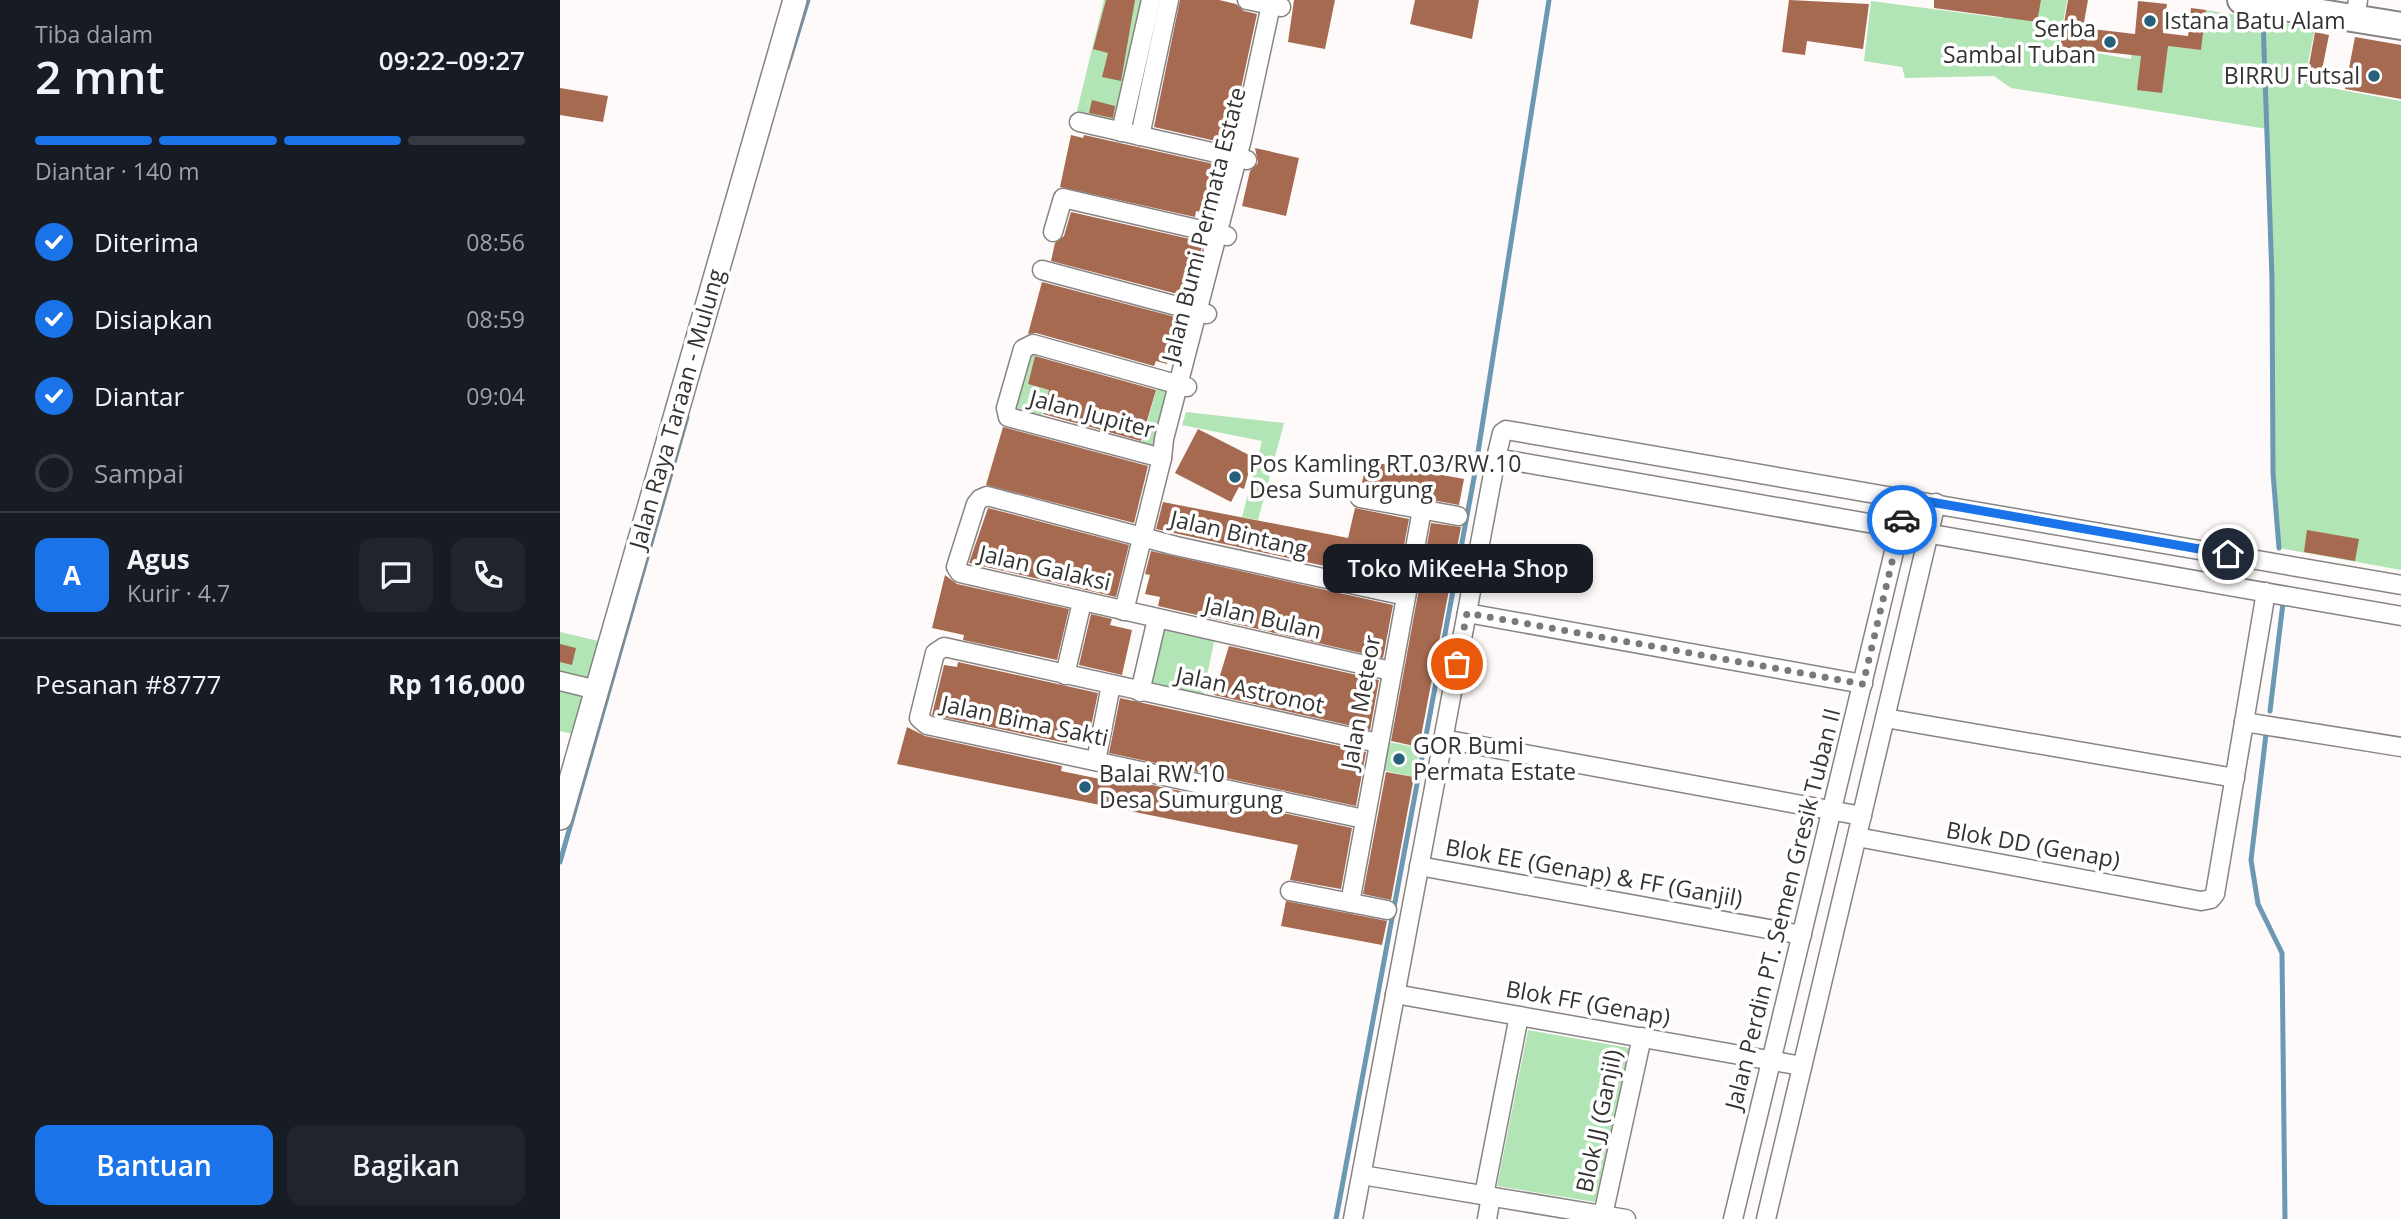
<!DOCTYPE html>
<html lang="id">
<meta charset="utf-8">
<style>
:root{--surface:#171b24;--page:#20242c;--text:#f1f3f6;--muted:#9ea1a6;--line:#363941;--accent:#1a73e8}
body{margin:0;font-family:"Open Sans",sans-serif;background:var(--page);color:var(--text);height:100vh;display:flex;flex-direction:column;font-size:26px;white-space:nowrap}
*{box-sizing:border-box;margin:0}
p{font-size:23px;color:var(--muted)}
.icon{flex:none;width:38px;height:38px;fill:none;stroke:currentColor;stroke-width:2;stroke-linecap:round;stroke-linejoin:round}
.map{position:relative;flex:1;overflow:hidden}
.side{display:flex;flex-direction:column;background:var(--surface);width:560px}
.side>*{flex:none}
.pin{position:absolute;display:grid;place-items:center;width:60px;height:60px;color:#fff;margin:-30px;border:4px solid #fff;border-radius:50%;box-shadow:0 2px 7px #0007}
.courier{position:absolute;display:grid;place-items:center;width:70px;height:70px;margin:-35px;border:5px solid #1a73e8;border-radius:50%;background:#fff;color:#222;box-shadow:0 2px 9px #0007}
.bubble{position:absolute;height:49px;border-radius:14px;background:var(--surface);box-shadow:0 4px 10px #0003;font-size:23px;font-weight:600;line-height:49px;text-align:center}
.overview em{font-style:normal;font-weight:600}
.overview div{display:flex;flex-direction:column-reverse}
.overview{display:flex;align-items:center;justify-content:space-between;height:119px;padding:0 35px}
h1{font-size:46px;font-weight:600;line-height:52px}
.bar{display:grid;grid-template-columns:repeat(4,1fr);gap:10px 7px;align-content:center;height:84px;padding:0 35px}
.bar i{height:9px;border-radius:5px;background:var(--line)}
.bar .selected{background:var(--accent)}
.bar p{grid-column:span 4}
.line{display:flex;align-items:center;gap:18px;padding:0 35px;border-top:2px solid var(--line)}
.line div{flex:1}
.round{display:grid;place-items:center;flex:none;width:74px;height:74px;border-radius:14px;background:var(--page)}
ol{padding:0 35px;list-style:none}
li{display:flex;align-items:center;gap:21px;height:77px}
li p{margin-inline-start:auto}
li .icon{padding:7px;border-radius:50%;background:var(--accent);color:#fff;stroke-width:4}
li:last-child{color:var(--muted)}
li i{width:38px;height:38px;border:4px solid var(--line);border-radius:50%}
.action{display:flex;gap:14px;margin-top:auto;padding:14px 35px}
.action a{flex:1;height:80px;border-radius:14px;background:var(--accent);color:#fff;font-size:28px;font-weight:600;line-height:80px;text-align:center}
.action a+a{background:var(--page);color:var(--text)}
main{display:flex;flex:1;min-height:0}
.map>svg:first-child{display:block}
</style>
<main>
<section class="side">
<div class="overview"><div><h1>2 mnt</h1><p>Tiba dalam</p></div><em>09:22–09:27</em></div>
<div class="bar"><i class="selected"></i><i class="selected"></i><i class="selected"></i><i></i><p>Diantar · 140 m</p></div>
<ol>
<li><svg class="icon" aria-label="check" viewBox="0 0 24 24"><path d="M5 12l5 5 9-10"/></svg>Diterima<p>08:56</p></li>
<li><svg class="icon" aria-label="check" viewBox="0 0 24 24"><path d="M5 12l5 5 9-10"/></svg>Disiapkan<p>08:59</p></li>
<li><svg class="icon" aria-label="check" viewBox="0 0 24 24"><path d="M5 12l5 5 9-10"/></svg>Diantar<p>09:04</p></li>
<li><i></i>Sampai</li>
</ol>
<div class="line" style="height:126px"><b class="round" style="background:var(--accent);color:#fff">A</b><div><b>Agus</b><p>Kurir · 4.7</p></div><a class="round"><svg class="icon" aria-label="chat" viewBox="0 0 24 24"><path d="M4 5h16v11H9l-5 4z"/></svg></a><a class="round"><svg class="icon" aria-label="phone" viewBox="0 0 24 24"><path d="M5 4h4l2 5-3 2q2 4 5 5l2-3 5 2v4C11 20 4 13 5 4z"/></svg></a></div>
<div class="line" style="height:91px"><div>Pesanan #8777</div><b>Rp 116,000</b></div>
<div class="action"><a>Bantuan</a><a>Bagikan</a></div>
</section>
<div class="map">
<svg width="1841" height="1219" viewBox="0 0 1841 1219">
<rect width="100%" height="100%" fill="#fefaf9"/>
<g fill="#b2e5b5">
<path d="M544,0H584L557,124L516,115Z"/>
<path d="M1446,0H1507L1499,47L1571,59L1573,42L1641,50L1646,10L1755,28L1744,83L1841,101V570L1719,548C1707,409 1712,269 1707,129L1451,88L1434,76L1345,78L1342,67L1304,61L1311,1L1442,18Z"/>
<path d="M467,350L476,352L468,384L489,390L481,418L451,410Z"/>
<path d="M597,387L611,390L595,449L581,445Z"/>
<path d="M626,412L724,423L698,520L682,517L702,441L622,425Z"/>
<path d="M601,624L655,637L642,700L586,688Z"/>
<path d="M0,632L43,642L16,735L0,731Z"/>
<path d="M823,741L860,748L854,777L817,769Z"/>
<path d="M968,1030L1069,1048L1035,1202L937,1186Z"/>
</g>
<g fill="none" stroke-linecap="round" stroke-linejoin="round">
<g stroke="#6c98b4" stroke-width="5">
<path d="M1703,20L1712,278L1713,473L1719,548"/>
<path d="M227,68L248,0"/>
<path d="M1710,711L1723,603"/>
<path d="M1706,734L1691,860L1698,904L1722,953L1725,1219"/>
<path d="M0,862L127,417"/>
<path d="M776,1219L914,478L989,0"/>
</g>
</g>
<g fill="#a66a51">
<path d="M546,0H575L561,81L542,77L548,53L533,49Z"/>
<path d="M620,0H659L676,4L684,11L697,14L669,144L594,127Z"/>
<path d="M734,0H775L765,49L728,42Z"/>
<path d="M855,0H919L912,39L850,24Z"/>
<path d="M1229,0L1309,4L1303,49L1247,41L1245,55L1222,52Z"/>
<path d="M1374,0H1481L1477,22L1374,8Z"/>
<path d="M1508,0H1528L1523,28L1575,34L1578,1L1607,4L1603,33L1628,36L1631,8L1646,10L1641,50L1608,46L1602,93L1577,90L1581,56L1500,47Z"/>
<path d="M1755,32L1769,35L1759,85L1746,82Z"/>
<path d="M1795,37L1841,45V99L1785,89Z"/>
<path d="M0,88L48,96L43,122L0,115Z"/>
<path d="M532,100L555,106L553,118L529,113Z"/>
<path d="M511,135L523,138L524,135L658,165L654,183L658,185L651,215L636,211L635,217L500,187Z"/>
<path d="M695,148L739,158L726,216L682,206L690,171L698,163Z"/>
<path d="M511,212L630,239L629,244L642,247L629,297L491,261L495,243L504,236Z"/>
<path d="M482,282L623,319L620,334L615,332L607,364L596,361L594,366L476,333L468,334Z"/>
<path d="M475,356L596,390L581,441L483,414L489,390L468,384Z"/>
<path d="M443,427L588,466L574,523L426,485Z"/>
<path d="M638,429L693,457L684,489L679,487L671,502L615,473Z"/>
<path d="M807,461L904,479L899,505L801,487Z"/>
<path d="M603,502L788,538L795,508L849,519L837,582L596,529Z"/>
<path d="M428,508L569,545L556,597L409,563Z"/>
<path d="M871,523L901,527L859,747L831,741Z"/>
<path d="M1747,530L1799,539L1795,561L1744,552Z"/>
<path d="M591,551L833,605L823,658L598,606L600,597L585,594L590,575L585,574Z"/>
<path d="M385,575L397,584L509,609L497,660L403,640L404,635L372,628Z"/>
<path d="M531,614L552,619L550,625L572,630L562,675L519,665Z"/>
<path d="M0,644L16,648L12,665L0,662Z"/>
<path d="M669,646L819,680L810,730L654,695Z"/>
<path d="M398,662L538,693L528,741L508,737L507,743L372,715L384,665L397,667Z"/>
<path d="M560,698L806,752L796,806L549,753Z"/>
<path d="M347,727L365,736L502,766L501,771L540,779L541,774L792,828L781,889L730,880L738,845L337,764Z"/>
<path d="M826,772L854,777L831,900L803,894Z"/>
<path d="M726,901L827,921L822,945L721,926Z"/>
</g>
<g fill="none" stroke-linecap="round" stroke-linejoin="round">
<g stroke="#878483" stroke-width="21">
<g id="minor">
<path d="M687,0L721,7"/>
<path d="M1795,19L1798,0"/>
<path d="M519,122L687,160"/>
<path d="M561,132L591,0"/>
<path d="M580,136L609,0"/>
<path d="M493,232L503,198L667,236"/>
<path d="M482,270L647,314"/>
<path d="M602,458L448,417L446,408L463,349L473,344L627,387"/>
<path d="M936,458L1841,616"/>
<path d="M800,498L898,516"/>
<path d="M564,611L602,458L604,439L682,139L712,0"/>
<path d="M907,613L1303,684"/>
<path d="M831,671L400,573L396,567L416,504L420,499L427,496L616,546L846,596"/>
<path d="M505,675L522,602"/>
<path d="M0,681L37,690"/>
<path d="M580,692L597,619"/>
<path d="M1325,718L1675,778"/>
<path d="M1684,722L1841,747"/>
<path d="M883,739L1302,816"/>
<path d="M536,761L551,685"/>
<path d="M804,819L367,725L359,718L375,653L384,647L818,743"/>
<path d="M1297,837L1641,901L1651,899L1655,894L1706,592"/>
<path d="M859,866L1242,935"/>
<path d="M730,891L827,910"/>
<path d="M790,903L862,510"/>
<path d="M835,994L1242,1066"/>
<path d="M802,1175L1066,1219"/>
<path d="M924,1195L959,1016"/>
<path d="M1043,1215L1082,1037"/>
<path d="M793,1219L936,458L942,433L946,430L1841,585"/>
<path d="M927,1219L931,1196"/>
<path d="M1173,1219L1347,498"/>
<path d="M1206,1219L1376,503"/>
</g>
</g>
<g stroke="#878483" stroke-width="26">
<path id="tertiary" d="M0,818L235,0"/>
</g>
<g stroke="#878483" stroke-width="30">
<path id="secondary" d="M1681,0L1841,26"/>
</g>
<use href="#minor" stroke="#fff" stroke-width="18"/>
<use href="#tertiary" stroke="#fff" stroke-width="23"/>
<use href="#secondary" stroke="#fff" stroke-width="26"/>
</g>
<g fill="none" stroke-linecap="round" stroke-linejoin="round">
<path stroke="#7b7978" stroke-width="7" stroke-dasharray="0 12.6" d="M897,664L907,613L1303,684L1342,520"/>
<path stroke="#1a73e8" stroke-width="9" d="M1342,520L1348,498L1668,554"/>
</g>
<g fill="#27607a" stroke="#fff" stroke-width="2.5">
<circle cx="1590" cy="21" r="7"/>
<circle cx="1550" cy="42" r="7"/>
<circle cx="1814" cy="76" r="7"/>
<circle cx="675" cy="477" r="7"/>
<circle cx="839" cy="759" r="7"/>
<circle cx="525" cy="787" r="7"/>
</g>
<g text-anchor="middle" stroke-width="7" stroke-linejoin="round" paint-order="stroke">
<g font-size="23" fill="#343332" stroke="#fff" text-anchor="start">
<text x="1604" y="29">Istana Batu Alam</text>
<text x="1536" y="37" text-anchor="end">Serba<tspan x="1536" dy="26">Sambal Tuban</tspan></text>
<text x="1800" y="84" text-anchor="end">BIRRU Futsal</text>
<text x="689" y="472">Pos Kamling RT.03/RW.10<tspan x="689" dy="26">Desa Sumurgung</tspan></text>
<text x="853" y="754">GOR Bumi<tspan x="853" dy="26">Permata Estate</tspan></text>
<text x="539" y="782">Balai RW.10<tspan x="539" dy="26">Desa Sumurgung</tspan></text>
</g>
<g font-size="23" fill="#343332" stroke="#fff">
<text transform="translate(644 225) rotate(-76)" y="8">Jalan Bumi Permata Estate</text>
<text transform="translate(117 409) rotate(-74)" y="8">Jalan Raya Taraan - Mulung</text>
<text transform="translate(532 414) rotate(15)" y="8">Jalan Jupiter</text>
<text transform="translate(679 534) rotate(13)" y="8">Jalan Bintang</text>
<text transform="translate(485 568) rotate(13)" y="8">Jalan Galaksi</text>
<text transform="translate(703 618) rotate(13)" y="8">Jalan Bulan</text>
<text transform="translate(690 690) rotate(12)" y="8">Jalan Astronot</text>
<text transform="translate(801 702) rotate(-80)" y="8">Jalan Meteor</text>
<text transform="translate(465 721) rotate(12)" y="8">Jalan Bima Sakti</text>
<text transform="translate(1473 845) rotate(10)" y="8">Blok DD (Genap)</text>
<text transform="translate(1034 873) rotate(10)" y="8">Blok EE (Genap) &amp; FF (Ganjil)</text>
<text transform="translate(1223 909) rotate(-76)" y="8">Jalan Perdin PT. Semen Gresik Tuban II</text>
<text transform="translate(1028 1003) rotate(10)" y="8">Blok FF (Genap)</text>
<text transform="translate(1039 1121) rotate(-78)" y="8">Blok JJ (Ganjil)</text>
</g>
</g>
</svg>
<div class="pin" style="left:897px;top:664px;background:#ea580c"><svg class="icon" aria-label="bag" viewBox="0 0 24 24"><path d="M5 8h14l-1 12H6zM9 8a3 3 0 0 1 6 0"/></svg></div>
<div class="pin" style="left:1668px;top:554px;background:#1f2937"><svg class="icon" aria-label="home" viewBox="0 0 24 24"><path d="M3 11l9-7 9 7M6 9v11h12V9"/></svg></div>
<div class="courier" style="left:1342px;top:520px"><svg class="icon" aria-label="car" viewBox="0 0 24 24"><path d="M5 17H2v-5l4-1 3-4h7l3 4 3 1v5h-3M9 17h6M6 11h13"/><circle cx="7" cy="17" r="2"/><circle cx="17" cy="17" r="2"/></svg></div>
<div class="bubble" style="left:763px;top:544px;width:270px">Toko MiKeeHa Shop</div>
</div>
</main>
